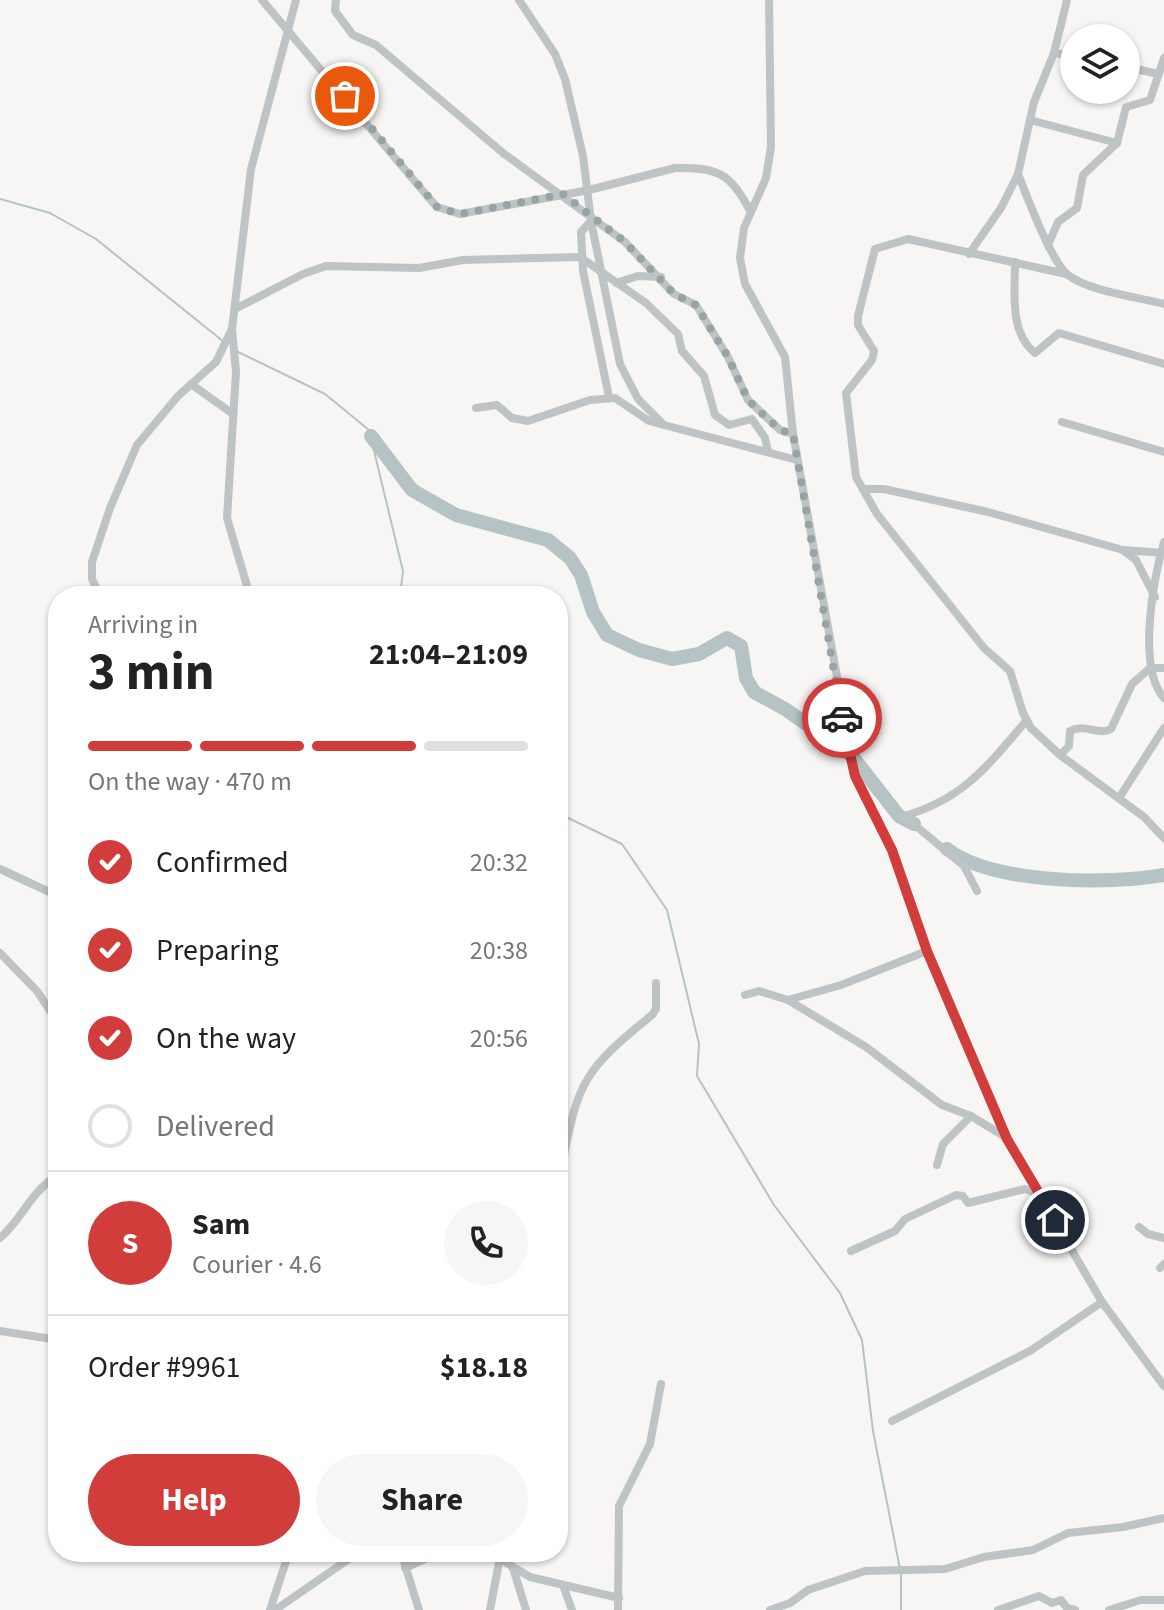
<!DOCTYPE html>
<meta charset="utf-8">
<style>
:root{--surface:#fff;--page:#f6f6f6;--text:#222;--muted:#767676;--line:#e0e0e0;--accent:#d13d3a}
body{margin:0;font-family:"Source Sans 3",sans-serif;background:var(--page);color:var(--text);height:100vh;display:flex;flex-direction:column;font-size:30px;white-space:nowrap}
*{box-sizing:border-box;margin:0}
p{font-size:26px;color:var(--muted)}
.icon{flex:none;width:44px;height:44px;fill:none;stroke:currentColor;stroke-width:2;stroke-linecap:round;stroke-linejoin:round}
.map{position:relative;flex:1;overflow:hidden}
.sheet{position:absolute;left:48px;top:586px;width:520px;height:976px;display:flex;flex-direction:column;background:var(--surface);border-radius:32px;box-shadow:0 2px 6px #0004}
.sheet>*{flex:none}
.controls{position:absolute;left:1060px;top:24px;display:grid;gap:16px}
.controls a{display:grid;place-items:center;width:80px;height:80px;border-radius:50%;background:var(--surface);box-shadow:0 2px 6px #0004;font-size:40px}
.pin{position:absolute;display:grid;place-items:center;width:68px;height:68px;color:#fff;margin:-34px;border:4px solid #fff;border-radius:50%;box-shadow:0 2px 8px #0007}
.courier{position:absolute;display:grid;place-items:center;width:80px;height:80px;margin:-40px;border:6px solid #d13d3a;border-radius:50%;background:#fff;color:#222;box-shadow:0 2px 10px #0007}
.headline em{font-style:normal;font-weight:700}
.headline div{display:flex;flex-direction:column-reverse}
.headline{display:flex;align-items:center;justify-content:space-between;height:136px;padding:0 40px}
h1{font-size:52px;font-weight:700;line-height:60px}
.bar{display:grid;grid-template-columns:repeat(4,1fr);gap:12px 8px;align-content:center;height:96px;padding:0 40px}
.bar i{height:10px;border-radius:6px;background:var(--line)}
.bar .on{background:var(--accent)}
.bar p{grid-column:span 4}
.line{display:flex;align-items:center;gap:20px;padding:0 40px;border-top:2px solid var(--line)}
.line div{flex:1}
.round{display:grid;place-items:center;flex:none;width:84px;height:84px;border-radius:42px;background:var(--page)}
ol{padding:0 40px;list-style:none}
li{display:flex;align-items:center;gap:24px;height:88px}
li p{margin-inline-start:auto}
li .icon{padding:8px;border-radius:50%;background:var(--accent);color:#fff;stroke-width:4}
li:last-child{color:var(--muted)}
li i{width:44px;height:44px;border:4px solid var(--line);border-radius:50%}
.action{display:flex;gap:16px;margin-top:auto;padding:16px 40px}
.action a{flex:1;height:92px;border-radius:48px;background:var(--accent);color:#fff;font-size:32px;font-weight:700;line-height:92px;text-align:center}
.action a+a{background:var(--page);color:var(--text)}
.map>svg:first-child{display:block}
</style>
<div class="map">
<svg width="1164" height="1610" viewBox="0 0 1164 1610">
<rect width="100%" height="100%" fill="#f7f6f4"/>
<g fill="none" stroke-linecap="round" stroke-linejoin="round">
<g stroke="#b5c3c4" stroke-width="2">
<path d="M0,199L50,213L96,239L224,342"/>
<path d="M236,351L325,394L369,430L403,571L400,596"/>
<path d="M558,813L622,844L667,910L699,1044L697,1076L774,1205L840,1293L862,1340L873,1431L900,1569"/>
<path d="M901,1575V1610"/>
</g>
<g stroke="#b5c3c4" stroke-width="14">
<path d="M371,436L412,490L456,515L548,540L570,558L581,575L593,612L607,635L639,650L672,659L699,654L727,638L741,646L746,678L754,692L785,709L852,756L899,816L914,824"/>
<path d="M947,849C993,884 1108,885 1164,875"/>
</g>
<g stroke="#bec3c5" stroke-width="8">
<path d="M262,0L423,191L437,207L460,214L589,190L675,168C717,167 731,173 750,211"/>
<path d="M336,0L335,11L353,35L376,45L503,153L625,242L674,294L696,305L728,357L748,400L780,430L793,434"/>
<path d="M519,0L555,54L565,79L583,156L591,221L620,364L638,399L662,423"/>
<path d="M769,0L771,147L766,178L744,228L740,258L745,284L785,357L793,434L855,776L892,850L927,951L1007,1139L1102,1302L1164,1386"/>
<path d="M1054,53L1074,56"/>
<path d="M1126,67L1159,74"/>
<path d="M1030,120L1117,143"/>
<path d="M1018,174C1027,196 1051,262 1068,275C1088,291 1138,297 1164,304"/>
<path d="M591,221L581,232L583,271L609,397"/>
<path d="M1049,243L1058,222L1077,208L1083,175L1117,143L1126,107L1150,100L1164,58"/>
<path d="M969,254L1001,208L1018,174L1034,102L1054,53L1067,0"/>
<path d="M1015,262C1015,293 1009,332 1035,353L1059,333L1164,364"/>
<path d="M1066,274L908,239L875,249L858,316V325L874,351L872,360L846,393L856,477L877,514L984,648L1010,671L1023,713L1031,728L1060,755L1144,817L1164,838"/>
<path d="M616,283L638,276L661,277"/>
<path d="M237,308L303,274L326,266L419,268L463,260L580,257L646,303L678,334L682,351L704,376L715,415L729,425L752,419L765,438L768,452"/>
<path d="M232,329L236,372L227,518L250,596"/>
<path d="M191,384L233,414"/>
<path d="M476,408L497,405L512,418L528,421L590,400L615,398L649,421L797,460"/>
<path d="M1062,422L1164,452"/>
<path d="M863,489H884L988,512L1123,550L1136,560L1155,597"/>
<path d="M1164,542C1153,580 1137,668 1164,698"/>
<path d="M1124,550L1164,553"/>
<path d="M100,596L92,579V562L110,508L137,445L178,396L216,362L232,329L251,169L296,0"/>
<path d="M1060,755L1069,746L1070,731C1085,723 1098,736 1111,729L1132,684L1150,668H1164"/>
<path d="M1119,798L1164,728"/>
<path d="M0,869L58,896"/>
<path d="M977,891L964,866L904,816C964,799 988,765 1027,720"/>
<path d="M0,953L37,991L58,1023"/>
<path d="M745,995L759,991L788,1000L866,1047L942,1105L971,1116L1007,1138"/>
<path d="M788,1000L841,985L927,951"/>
<path d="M937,1165L943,1144L971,1116"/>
<path d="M558,1182C579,1088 573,1078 652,1015L656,1009V983"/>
<path d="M1139,1227L1148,1234L1164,1238"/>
<path d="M0,1238C24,1217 29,1193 58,1175"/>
<path d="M851,1251L895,1231L905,1219L956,1195L963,1196L968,1203L1025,1189L1031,1191"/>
<path d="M1160,1268L1164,1264"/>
<path d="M0,1331L58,1340"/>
<path d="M892,1421L1030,1351L1102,1302"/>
<path d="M401,1552L419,1610"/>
<path d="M500,1559L530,1577L619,1598"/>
<path d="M405,1568L440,1552"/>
<path d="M513,1568L526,1610"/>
<path d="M564,1588L572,1610"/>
<path d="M270,1610L289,1552"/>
<path d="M275,1610L359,1552"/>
<path d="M490,1610L501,1552"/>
<path d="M618,1610L619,1506L650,1444L661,1384"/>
<path d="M770,1610L790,1603L808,1590L865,1571L945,1569L984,1557L1033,1550L1068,1533L1123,1527L1164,1518"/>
<path d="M998,1610L1039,1596L1052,1603L1061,1600L1067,1608L1075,1610"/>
<path d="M1109,1610L1141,1600H1164"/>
</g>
</g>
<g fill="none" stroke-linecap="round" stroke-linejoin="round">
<path stroke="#98a3a6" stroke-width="8" stroke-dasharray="0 14.4" d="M345,96L437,207L460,214L563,194L625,242L674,294L696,305L728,357L748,400L780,430L793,434L842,718"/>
<path stroke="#d13d3a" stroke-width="10" d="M842,718L855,776L892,850L927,951L1007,1139L1055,1220"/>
</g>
</svg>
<div class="controls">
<a><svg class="icon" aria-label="layers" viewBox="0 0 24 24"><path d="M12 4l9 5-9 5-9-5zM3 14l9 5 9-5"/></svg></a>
</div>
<div class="pin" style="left:345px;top:96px;background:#ea580c"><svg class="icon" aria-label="bag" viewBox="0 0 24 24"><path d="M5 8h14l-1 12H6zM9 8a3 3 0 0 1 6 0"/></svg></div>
<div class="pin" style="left:1055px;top:1220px;background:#1f2937"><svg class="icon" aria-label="home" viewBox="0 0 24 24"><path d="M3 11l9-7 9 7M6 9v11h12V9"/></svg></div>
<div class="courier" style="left:842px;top:718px"><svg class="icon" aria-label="car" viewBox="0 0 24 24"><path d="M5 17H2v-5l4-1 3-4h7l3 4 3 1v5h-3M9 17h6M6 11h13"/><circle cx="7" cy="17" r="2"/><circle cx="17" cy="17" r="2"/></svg></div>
<section class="sheet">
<div class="headline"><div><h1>3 min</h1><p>Arriving in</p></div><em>21:04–21:09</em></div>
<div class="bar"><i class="on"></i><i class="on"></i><i class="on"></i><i></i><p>On the way · 470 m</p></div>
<ol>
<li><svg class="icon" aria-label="check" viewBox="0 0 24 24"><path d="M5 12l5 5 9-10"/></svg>Confirmed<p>20:32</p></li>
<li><svg class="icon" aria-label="check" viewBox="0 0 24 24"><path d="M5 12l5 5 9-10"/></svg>Preparing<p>20:38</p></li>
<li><svg class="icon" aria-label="check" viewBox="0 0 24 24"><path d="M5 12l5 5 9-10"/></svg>On the way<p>20:56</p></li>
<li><i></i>Delivered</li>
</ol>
<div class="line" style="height:144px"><b class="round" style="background:var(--accent);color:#fff">S</b><div><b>Sam</b><p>Courier · 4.6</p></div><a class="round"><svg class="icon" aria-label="phone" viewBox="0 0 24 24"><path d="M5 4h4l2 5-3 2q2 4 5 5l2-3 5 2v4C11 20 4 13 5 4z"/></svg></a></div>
<div class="line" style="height:104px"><div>Order #9961</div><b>$18.18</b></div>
<div class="action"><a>Help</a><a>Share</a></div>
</section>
</div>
